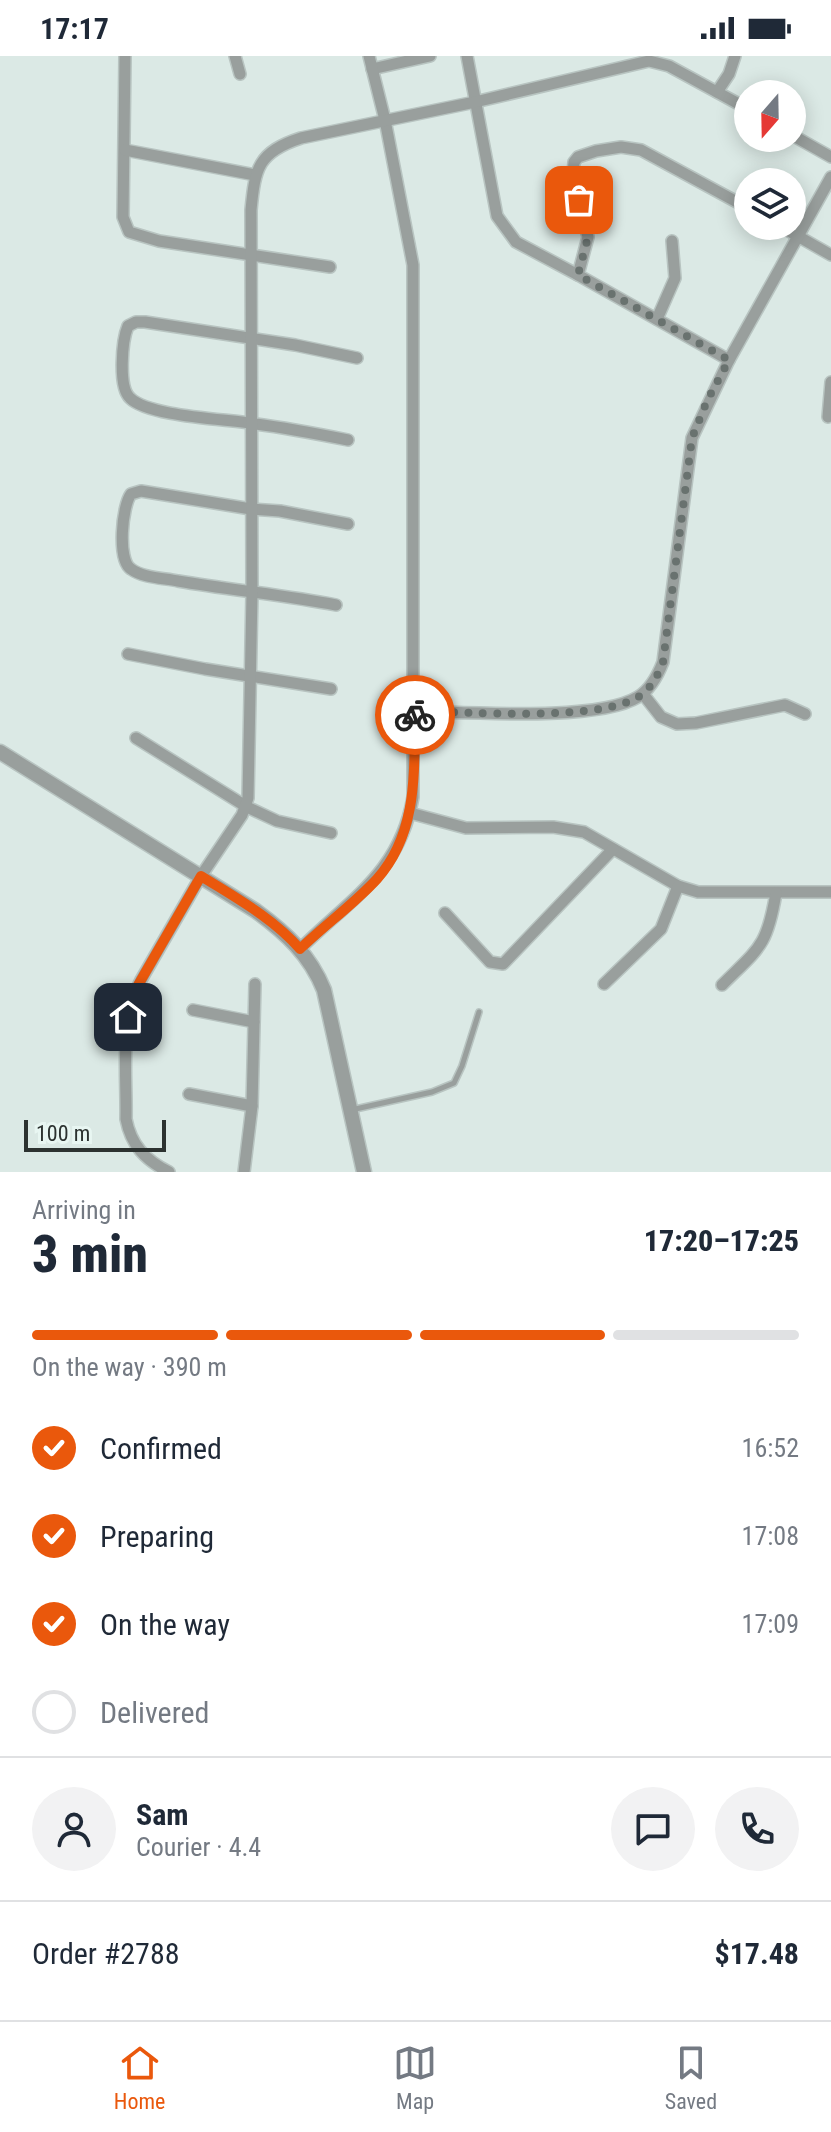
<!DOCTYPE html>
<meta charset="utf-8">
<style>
:root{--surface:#fff;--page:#f2f2f3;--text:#1f2937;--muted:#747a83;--line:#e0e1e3;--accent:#ea580c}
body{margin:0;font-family:"Roboto Condensed",sans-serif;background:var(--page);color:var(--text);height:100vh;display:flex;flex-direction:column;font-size:30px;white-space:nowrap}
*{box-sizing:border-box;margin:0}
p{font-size:26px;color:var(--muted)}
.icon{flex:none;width:44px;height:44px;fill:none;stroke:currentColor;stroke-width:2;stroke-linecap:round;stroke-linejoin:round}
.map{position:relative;height:1116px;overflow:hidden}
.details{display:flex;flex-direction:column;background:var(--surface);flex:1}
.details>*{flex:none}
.needle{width:52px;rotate:200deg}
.buttons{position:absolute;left:734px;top:24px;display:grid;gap:16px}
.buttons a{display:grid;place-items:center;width:72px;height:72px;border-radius:50%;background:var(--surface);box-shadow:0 4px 20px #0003;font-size:40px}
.scale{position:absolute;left:24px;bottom:20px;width:142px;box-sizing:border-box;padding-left:8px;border:4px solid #2c3230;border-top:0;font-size:22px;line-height:28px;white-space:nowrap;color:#2c3230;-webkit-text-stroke:6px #e8f6f2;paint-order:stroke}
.pin{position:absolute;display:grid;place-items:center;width:68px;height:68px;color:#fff;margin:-34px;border-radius:16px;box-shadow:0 4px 12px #0006}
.courier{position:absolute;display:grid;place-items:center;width:80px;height:80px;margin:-40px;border:6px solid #ea580c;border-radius:50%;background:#fff;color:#222;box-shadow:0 2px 10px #0007}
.headline em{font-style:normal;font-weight:800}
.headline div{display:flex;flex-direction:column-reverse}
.headline{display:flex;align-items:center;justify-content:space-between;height:136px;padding:0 32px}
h1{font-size:52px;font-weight:800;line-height:60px}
.bar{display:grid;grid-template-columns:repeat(4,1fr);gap:12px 8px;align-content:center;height:96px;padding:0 32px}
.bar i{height:10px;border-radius:6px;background:var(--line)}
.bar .selected{background:var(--accent)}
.bar p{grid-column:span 4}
.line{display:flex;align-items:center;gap:20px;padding:0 32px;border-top:2px solid var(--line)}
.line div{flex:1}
.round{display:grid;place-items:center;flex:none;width:84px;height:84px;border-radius:42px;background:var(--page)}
ol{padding:0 32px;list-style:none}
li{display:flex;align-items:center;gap:24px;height:88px}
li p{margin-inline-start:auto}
li .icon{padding:8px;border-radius:50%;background:var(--accent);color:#fff;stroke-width:4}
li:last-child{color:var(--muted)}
li i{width:44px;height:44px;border:4px solid var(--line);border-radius:50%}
.status{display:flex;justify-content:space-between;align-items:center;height:56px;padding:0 40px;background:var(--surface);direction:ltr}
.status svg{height:22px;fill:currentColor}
.dock{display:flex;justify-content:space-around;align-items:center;height:112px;border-top:2px solid var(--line);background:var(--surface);font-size:22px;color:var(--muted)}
.dock a{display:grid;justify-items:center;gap:4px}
.dock .selected{color:var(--accent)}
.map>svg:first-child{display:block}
</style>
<div class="status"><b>17:17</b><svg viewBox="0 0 49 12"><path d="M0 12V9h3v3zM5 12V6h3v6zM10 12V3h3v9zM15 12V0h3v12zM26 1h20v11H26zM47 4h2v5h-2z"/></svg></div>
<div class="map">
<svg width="831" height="1116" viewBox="0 0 831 1116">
<rect width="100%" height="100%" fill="#dbe9e5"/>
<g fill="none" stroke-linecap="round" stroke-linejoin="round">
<g stroke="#b8c4c1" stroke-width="8">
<path id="service" d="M351,1054L432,1036L454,1027L462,1010L479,956"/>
</g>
<g stroke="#b8c4c1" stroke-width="14">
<g id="minor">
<path d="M125,0L123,161L129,176L159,185L330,211"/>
<path d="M235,0L240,18"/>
<path d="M467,0L497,160L516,186L578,219"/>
<path d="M372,13L430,0"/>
<path d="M717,36L729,18L735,0"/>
<path d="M792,79L831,101"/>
<path d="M125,94L255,119"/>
<path d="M780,170L831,199"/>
<path d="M657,263L675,222L672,185"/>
<path d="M729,304L578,219L588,181L573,119L574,106L578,101L596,95L621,91L641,94L748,152"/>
<path d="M828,361L831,326"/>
<path d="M348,384C318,378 287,372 256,368C228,363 149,361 130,342C118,331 122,284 128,270L136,266H145L295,289L357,302"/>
<path d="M336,549C284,539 231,534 178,525C164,522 143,522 131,513C117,504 122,450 131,438L141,435L251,453L280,455L348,468"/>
<path d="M128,598L205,613L331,633"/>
<path d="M643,638L661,661L677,668L696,667L785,649L805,658"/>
<path d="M415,655C467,656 597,666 638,641C651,633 658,619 663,606L692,382L729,304L831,121"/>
<path d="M136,682L247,751L277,765L331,777"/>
<path d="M410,757L466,772L553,771L584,776L678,830L698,836H831"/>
<path d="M445,857L490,906L503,908L613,793"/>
<path d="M300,893C350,843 400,817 413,741V209L385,64L369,0"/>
<path d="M604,928L661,873L678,830"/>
<path d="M722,929C759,892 767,891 776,837"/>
<path d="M193,954L254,966"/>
<path d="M189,1038L252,1050"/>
<path d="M169,1116C145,1104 131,1089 126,1063C127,1018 119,965 141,924L201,820L242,759L248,742L252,537L251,154C255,112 258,96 301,82L475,46L649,5L669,10L748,53"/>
<path d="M244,1116L252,1050L255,928"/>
</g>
</g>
<g stroke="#b8c4c1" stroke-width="17">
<path id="tertiary" d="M0,696L256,855C286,877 310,899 324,934L364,1116"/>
</g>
<use href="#service" stroke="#999f9d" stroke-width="5"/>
<use href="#minor" stroke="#999f9d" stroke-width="11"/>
<use href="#tertiary" stroke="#999f9d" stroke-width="14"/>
</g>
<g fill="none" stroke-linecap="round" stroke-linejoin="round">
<path stroke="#69726f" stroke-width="8" stroke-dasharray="0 14.4" d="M415,659V655C466,656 597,666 638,641C651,633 658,619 663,606L692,382L707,345L729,304L578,219L588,181L579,144"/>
<path stroke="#ea580c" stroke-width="10" d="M128,961L133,938L141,924L201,820C236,842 273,862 300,893C325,869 354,848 377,823C418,777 414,716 415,659"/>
</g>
</svg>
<div class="buttons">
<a><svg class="needle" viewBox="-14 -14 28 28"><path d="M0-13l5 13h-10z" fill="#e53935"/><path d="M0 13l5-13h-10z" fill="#747a83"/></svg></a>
<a><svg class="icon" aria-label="layers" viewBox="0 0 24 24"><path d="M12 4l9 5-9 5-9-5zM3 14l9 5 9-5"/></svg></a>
</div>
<div class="scale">100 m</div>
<div class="pin" style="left:579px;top:144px;background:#ea580c"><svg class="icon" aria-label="bag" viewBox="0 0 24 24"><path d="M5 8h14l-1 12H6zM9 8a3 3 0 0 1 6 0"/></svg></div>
<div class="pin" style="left:128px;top:961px;background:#1f2937"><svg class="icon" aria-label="home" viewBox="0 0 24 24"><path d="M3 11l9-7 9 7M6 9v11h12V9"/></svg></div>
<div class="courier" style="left:415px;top:659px"><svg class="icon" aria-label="bike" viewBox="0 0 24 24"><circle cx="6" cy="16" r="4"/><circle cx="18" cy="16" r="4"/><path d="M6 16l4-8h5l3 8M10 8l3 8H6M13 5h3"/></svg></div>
</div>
<section class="details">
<div class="headline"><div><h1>3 min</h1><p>Arriving in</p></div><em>17:20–17:25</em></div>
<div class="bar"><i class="selected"></i><i class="selected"></i><i class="selected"></i><i></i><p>On the way · 390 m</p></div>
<ol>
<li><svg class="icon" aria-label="check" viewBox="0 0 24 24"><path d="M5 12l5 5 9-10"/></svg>Confirmed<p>16:52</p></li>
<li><svg class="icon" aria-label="check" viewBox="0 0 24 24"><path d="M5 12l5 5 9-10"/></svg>Preparing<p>17:08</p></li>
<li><svg class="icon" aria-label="check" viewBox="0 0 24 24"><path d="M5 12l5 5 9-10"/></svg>On the way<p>17:09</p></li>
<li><i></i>Delivered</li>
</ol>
<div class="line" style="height:144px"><a class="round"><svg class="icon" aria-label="person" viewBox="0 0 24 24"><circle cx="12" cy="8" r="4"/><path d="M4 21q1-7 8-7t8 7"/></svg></a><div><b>Sam</b><p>Courier · 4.4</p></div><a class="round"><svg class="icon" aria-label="chat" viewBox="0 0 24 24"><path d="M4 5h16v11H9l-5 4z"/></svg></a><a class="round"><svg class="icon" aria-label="phone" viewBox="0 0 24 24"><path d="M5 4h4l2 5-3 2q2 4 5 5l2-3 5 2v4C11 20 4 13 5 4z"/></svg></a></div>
<div class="line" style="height:104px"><div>Order #2788</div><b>$17.48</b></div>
</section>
<nav class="dock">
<a class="selected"><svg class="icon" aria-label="home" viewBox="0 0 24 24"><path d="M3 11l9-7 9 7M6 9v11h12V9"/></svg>Home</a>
<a><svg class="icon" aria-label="map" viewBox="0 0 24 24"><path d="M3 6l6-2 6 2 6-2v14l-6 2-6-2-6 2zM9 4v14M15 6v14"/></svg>Map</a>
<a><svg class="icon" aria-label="saved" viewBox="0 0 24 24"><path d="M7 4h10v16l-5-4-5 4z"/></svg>Saved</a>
</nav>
